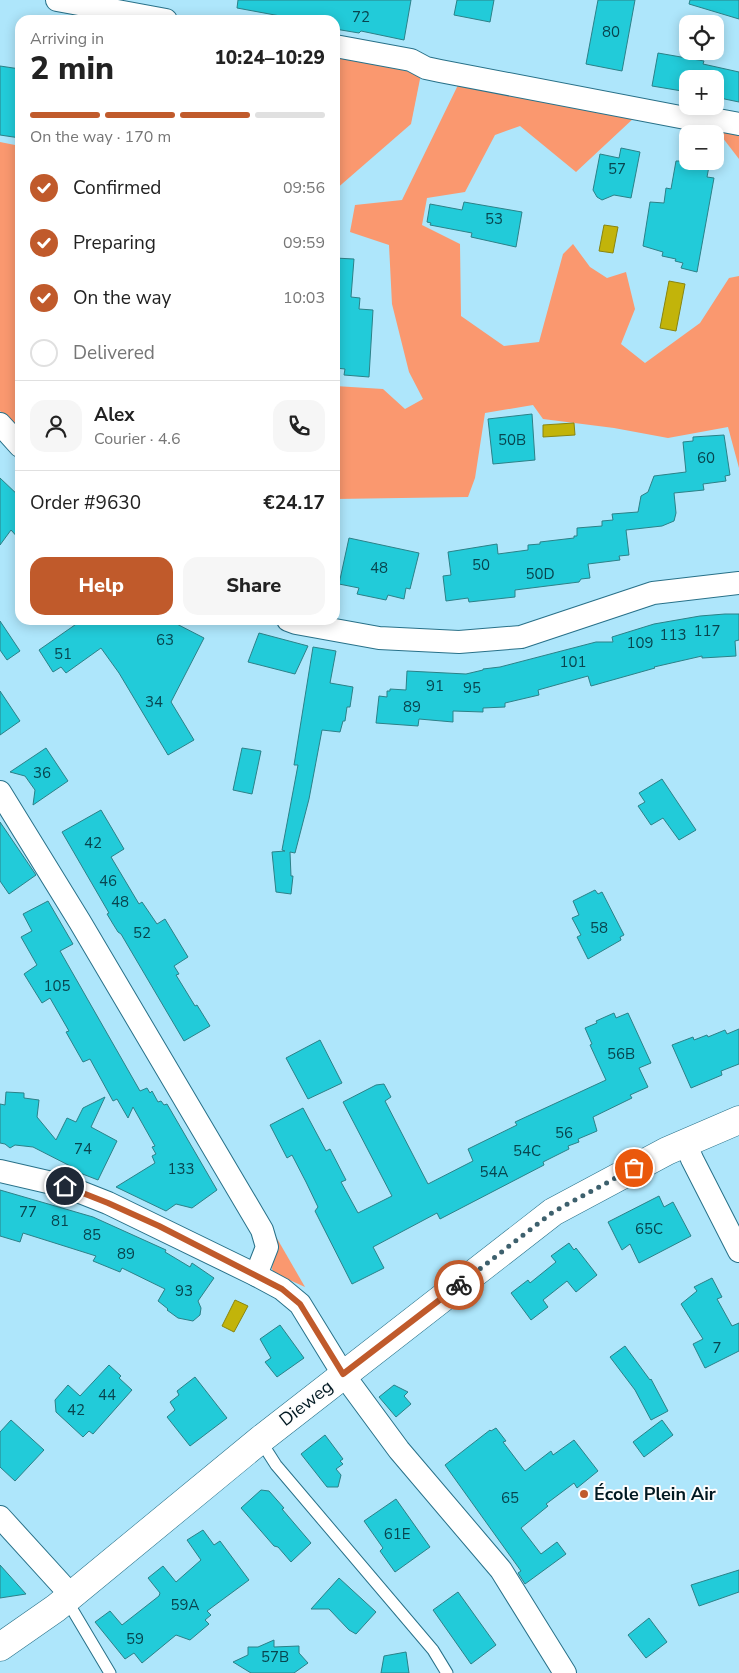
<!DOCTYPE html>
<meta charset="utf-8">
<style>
:root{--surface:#fff;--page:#f6f6f6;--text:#222;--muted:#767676;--line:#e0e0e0;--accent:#c05a2b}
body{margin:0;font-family:"Nunito Sans",sans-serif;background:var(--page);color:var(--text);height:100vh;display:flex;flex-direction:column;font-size:19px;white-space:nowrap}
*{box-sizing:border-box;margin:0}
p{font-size:16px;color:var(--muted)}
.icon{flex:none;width:28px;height:28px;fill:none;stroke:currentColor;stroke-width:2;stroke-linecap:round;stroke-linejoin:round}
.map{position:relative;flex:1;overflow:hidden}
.panel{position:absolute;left:15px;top:15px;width:325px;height:610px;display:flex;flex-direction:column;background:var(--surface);border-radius:15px;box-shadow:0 2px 12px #0003}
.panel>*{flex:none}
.controls{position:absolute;left:679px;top:15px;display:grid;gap:10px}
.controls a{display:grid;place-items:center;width:45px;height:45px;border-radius:10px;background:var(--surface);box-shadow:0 2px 12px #0003;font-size:25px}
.pin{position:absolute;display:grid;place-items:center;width:42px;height:42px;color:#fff;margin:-21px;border:2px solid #fff;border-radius:50%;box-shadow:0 1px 5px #0007}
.courier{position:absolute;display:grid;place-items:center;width:50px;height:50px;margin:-25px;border:4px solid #c05a2b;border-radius:50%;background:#fff;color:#222;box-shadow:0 1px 6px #0007}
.overview em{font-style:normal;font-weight:800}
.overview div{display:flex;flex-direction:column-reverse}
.overview{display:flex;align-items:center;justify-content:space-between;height:85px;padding:0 15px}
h1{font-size:32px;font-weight:800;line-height:38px}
.bar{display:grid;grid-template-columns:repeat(4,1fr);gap:8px 5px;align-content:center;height:60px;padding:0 15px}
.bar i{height:6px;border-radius:4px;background:var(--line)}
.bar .current{background:var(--accent)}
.bar p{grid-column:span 4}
.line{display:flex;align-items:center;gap:12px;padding:0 15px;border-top:1px solid var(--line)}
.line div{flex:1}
.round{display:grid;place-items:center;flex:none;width:52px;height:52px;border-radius:15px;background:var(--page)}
ol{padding:0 15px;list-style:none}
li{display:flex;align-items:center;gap:15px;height:55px}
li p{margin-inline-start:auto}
li .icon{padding:5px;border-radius:50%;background:var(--accent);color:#fff;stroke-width:4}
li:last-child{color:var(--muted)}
li i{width:28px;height:28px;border:2px solid var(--line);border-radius:50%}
.action{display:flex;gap:10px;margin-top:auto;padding:10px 15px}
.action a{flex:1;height:58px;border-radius:15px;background:var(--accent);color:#fff;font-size:20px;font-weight:800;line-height:58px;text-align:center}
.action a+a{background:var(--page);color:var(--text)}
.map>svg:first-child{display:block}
</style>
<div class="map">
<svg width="739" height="1673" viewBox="0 0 739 1673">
<rect width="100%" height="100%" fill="#aee6fb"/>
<g fill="#fa986f">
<path d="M335,56L421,74L411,124L335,190Z"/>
<path d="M458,85L635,117L576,172L520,126L495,135L465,192L427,198L422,225L460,244L461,316L504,346L539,342L563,254L573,244L590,267L607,278L626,272L635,309L621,344L645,363L700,323L729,278L739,276V468L728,427L668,438L614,428L543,419L533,405L485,413L475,478L468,497L335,499V386L383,389L405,409L423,399L409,372L392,304L389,245L350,232L355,205L402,200Z"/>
<path d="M733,130L739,131V159L719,133Z"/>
<path d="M0,142L20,146V435L0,411Z"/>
<path d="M275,1235L305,1287L274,1273L272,1269Z"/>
</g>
<g fill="#c2b40a" stroke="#888511">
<path d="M604,225L618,227L613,253L599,251Z"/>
<path d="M669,281L685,284L676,331L660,328Z"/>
<path d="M574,423L575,435L543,437V425Z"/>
<path d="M235,1300L248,1306L234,1332L222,1326Z"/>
</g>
<g fill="#22cbd9" stroke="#2c8188">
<path d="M238,0H411L404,40L361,31L359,33L335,29V20H302L237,8Z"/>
<path d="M457,0H494L490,22L454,15Z"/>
<path d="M598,0H635L622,71L586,64Z"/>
<path d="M690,0H739V19L689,4Z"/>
<path d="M658,53L704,61L703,64L739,72V102L715,97V79H688V92L652,86Z"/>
<path d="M0,66L20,69V138L0,135Z"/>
<path d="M621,148L640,152L631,198L614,195L602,200L597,197L593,190L600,154L619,158Z"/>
<path d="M676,161H710L707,177L714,178L697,272L681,268L683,263L675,261L676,259L662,256L663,252L643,246L650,202L664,203L666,188L671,189Z"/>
<path d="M464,202L522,212L516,247L471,237L472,233L430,225L431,223L427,222L430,204L462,210Z"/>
<path d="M335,258L354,259L351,297L360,298L359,309L373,310L369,377L344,375L345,369L335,368Z"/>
<path d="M532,414L535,460L493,464L488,419Z"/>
<path d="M724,435L730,475L725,476L726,481L703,484L704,490L674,493L676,513L674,521L662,526L626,530L629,555L619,556L620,560L588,564L590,578L581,579L579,582L515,590V597L469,602L468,598L446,601L443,576L451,575L448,552L497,544L498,554L528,550V545L540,544V542L574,538V536H577V528L602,526V521L613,520L612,514L638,512L641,496L648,492L654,476L686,472L683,442L693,441V437Z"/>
<path d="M0,478L20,497V540L11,530L0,545Z"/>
<path d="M349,538L419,553L410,589L406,588L404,599L388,595L386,600L357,594L359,588L339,584Z"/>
<path d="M725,614H739V640L735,641L736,656L702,658V656L654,667L655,668L591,686L588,676L538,690L539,695L505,703V707L483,708V712L453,711V722L419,719L418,726L376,723L379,696L387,697V691H390V689L406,690L407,671L466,674L483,670V669L500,667L596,642H613L612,637L654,624L700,616Z"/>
<path d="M82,620H169L204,638L171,702L194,740L168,755L119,673L101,648L66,673L61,667L53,672L39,650Z"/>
<path d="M0,621L20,651L7,660L0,650Z"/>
<path d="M259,633L308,646L295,674L248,662Z"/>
<path d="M313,647L336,651L330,683L353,687L350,707H347L345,721H343L340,732L322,730L309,799L295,853L290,852L291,876H293L291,894L276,892L272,852L285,851L282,850L298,765H294Z"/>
<path d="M0,691L20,721L0,735Z"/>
<path d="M46,748L68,781L33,805L35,790L25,776L10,772Z"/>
<path d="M242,748L261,751L252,794L233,790Z"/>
<path d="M662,779L696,830L679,840L663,818L651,825L638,806L645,802L639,793Z"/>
<path d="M101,810L124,849L111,857L139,904L142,902L157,924L165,919L188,957L174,966L179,974L176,975L195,1006L197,1005L210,1026L184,1041L121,934L118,932L113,924L107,914L109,913L62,832Z"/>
<path d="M0,822L36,875L9,894L0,881Z"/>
<path d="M595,890L598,894L602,892L624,935L620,937L621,940L588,959L577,937L581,935L572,918L579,915L573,901Z"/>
<path d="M48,901L73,944L60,951L140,1091L147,1088L150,1093L152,1091L158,1102L161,1101L164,1105L167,1104L217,1190L192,1208L176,1204L166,1211L116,1187L155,1163L152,1156L156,1154L152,1147L155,1146L133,1107L128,1118L117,1099L113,1101L90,1059L83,1062L66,1032L69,1031L50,998L42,1003L24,974L37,965L21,937L32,931L23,914Z"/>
<path d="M614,1013L616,1018L628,1013L651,1063L639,1068L648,1087L630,1095L632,1098L593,1117L597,1131L578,1139L579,1142L568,1146L569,1149L543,1162L544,1165L440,1219L437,1213L373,1247L384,1268L352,1284L315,1211L318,1207L306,1182L292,1155L287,1158L270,1125L303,1108L326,1151L330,1149L346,1180L341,1182L358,1213L392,1196L343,1102L376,1085L384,1084L391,1097L385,1101L428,1184L473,1161L468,1149L517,1125L515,1122L606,1080L590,1045L592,1044L585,1028L597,1023L596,1021Z"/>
<path d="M739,1029V1064L721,1071L722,1075L691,1088L672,1045L693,1037L694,1040L707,1035L708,1037L725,1030L727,1034Z"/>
<path d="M320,1040L342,1083L308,1099L286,1058Z"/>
<path d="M6,1092L24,1093V1098L39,1100L37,1117L56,1140L67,1118L76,1122L83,1108L105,1097L91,1127L117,1141L98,1180L80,1173V1171L33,1147L15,1145L10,1148L5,1144L0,1143V1104L5,1105Z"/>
<path d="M0,1190L93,1217L166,1250L165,1252L190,1267L192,1263L214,1278L198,1301L201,1308L200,1315L193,1321L178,1318L167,1310L168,1309L158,1301L165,1289L122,1268L120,1272L93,1261L96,1256L23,1233L20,1242L0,1236Z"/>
<path d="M659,1196L664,1207L673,1202L691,1236L639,1263L630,1244L622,1250L608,1222Z"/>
<path d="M569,1243L574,1250L576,1248L597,1275L576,1292L567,1281L543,1300L548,1307L531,1320L511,1293L528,1280L530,1283L556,1262L551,1256Z"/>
<path d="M712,1278L722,1297L717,1299L732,1326L739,1323V1351L705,1368L693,1344L703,1339L681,1304L697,1291L694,1287Z"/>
<path d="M280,1325L304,1358L277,1377L265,1362L271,1358L260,1339Z"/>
<path d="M625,1346L650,1380L651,1379L668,1411L651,1420L635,1390L610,1357Z"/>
<path d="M109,1365L121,1376L119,1378L132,1390L93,1434L89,1431L83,1437L56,1412L55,1400L68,1385L80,1396Z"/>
<path d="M195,1377L227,1418L190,1446L167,1417L175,1410L170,1402L179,1395L177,1391Z"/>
<path d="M394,1385L408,1392L404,1396L411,1404L396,1417L379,1397Z"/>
<path d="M11,1420L44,1450L15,1481L0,1467V1432Z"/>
<path d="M662,1420L673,1435L644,1457L633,1442Z"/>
<path d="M496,1428L506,1441L503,1442L525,1471L551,1451L553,1455L574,1440L598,1471L577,1488L574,1483L546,1504L548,1506L521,1528L541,1554L557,1542L566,1554L525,1584L518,1573L521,1571L445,1465L490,1430L491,1431Z"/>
<path d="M325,1435L343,1459L340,1461L343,1464L336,1469L341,1475L338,1487H327L301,1454Z"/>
<path d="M261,1490L269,1491L284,1508L282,1509L311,1543L291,1562L278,1547L274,1546L241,1508Z"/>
<path d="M396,1499L430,1547L395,1572L380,1551L383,1548L364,1521Z"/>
<path d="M203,1530L214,1545L220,1541L249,1580L207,1611L211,1615L205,1620L209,1624L190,1640L176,1635L142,1663L134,1653L125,1659L95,1622L110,1611L122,1625L159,1596L160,1593L148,1578L163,1566L176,1582L201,1560L187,1540Z"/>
<path d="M0,1565L26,1594L0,1598Z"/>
<path d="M739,1570V1592L699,1606L691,1585Z"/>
<path d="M339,1578L376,1612L356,1634L349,1630L329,1609H311Z"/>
<path d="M458,1592L496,1645L471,1664L433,1610Z"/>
<path d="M649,1618L667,1642L646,1658L628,1635Z"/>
<path d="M274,1640V1647L299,1646V1653L308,1663L294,1673H251L233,1662L248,1655V1647H258Z"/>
<path d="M406,1652L409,1673H381L384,1656Z"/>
</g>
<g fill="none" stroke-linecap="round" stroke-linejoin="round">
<g stroke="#287189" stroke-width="13">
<g id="lane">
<path d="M260,1440L276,1465L433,1650L447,1673"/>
<path d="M66,1599L110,1673"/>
</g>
</g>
<g stroke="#287189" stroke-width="24">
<g id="street">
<path d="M57,0L166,20"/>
<path d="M335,46L411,60L426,68L440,71L701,121L718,120L739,124"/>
<path d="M0,424L20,446"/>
<path d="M288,620L296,623L379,638L459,642L521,637L653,593L739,583"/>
<path d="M0,792L80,922L262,1230L267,1247L256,1275"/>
<path d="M685,1142L692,1159L739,1251"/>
<path d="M0,1171L65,1186L108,1203L256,1275L282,1289L300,1304L343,1374L399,1450L501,1570L565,1673"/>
<path d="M0,1517L71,1595"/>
</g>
</g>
<g stroke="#287189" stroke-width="29">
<path id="secondary" d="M0,1647L56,1608L260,1440L553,1212L667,1151L739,1120"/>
</g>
<use href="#lane" stroke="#fff" stroke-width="11"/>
<use href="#street" stroke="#fff" stroke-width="22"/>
<use href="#secondary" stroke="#fff" stroke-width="28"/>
</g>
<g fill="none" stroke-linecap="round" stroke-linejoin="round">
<path stroke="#3d606d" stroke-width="5" stroke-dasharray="0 9" d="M459,1285L553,1212L634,1168"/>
<path stroke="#c05a2b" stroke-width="6" d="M65,1186L108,1203L159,1226L282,1289L300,1304L343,1374L459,1285"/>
</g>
<circle fill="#c05a2b" stroke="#fdfdfd" stroke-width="2" cx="584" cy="1494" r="5"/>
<g text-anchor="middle" stroke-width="4" stroke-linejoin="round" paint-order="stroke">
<g font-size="15" fill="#08454f">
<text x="361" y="22">72</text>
<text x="611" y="37">80</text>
<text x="617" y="174">57</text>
<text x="494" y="224">53</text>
<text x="512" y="445">50B</text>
<text x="706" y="463">60</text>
<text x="481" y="570">50</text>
<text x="379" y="573">48</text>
<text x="540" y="579">50D</text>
<text x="707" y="636">117</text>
<text x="673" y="640">113</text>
<text x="165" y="645">63</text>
<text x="640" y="648">109</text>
<text x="63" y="659">51</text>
<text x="573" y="667">101</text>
<text x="435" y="691">91</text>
<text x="472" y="693">95</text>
<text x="154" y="707">34</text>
<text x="412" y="712">89</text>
<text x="42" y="778">36</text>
<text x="93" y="848">42</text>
<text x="108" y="886">46</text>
<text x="120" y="907">48</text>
<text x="599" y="933">58</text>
<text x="142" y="938">52</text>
<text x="57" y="991">105</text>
<text x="621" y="1059">56B</text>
<text x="564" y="1138">56</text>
<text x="83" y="1154">74</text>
<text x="527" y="1156">54C</text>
<text x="181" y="1174">133</text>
<text x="494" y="1177">54A</text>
<text x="28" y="1217">77</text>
<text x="60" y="1226">81</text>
<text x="649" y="1234">65C</text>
<text x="92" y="1240">85</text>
<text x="126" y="1259">89</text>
<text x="184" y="1296">93</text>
<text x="717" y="1353">7</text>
<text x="107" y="1400">44</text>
<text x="76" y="1415">42</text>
<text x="510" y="1503">65</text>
<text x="397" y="1539">61E</text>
<text x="185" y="1610">59A</text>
<text x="135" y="1644">59</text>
<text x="275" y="1662">57B</text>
</g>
<g font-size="18" fill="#001821" stroke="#fdfdfd">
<text transform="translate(306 1403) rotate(-38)" y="6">Dieweg</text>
</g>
<g font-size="18" font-weight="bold" fill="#001821" stroke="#fdfdfd" text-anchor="start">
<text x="594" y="1500">École Plein Air</text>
</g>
</g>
</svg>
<div class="controls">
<a><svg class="icon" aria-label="locate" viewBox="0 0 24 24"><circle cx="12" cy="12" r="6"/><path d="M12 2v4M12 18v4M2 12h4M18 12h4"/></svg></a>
<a>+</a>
<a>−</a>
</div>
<div class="pin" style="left:634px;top:1168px;background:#ea580c"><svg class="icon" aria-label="bag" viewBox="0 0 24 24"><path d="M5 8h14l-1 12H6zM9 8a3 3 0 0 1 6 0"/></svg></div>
<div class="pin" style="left:65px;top:1186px;background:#1f2937"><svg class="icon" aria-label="home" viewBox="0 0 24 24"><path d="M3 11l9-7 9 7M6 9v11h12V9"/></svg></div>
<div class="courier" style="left:459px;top:1285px"><svg class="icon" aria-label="bike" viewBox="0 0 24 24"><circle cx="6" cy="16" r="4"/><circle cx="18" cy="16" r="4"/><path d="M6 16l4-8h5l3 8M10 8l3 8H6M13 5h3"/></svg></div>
<section class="panel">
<div class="overview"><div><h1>2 min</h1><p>Arriving in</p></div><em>10:24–10:29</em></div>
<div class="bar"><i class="current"></i><i class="current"></i><i class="current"></i><i></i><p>On the way · 170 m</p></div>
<ol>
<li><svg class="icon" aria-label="check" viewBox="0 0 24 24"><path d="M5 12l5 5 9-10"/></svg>Confirmed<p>09:56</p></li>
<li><svg class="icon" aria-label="check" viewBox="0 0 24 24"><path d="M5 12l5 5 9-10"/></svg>Preparing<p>09:59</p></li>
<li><svg class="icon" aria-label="check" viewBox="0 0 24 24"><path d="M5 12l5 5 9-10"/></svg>On the way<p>10:03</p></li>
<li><i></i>Delivered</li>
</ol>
<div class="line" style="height:90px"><a class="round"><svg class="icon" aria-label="person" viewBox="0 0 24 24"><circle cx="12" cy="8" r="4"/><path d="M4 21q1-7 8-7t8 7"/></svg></a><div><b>Alex</b><p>Courier · 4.6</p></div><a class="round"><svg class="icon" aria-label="phone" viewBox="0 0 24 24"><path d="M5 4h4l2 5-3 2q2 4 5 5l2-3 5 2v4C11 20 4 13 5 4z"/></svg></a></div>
<div class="line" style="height:65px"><div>Order #9630</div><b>€24.17</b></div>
<div class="action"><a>Help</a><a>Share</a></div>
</section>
</div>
